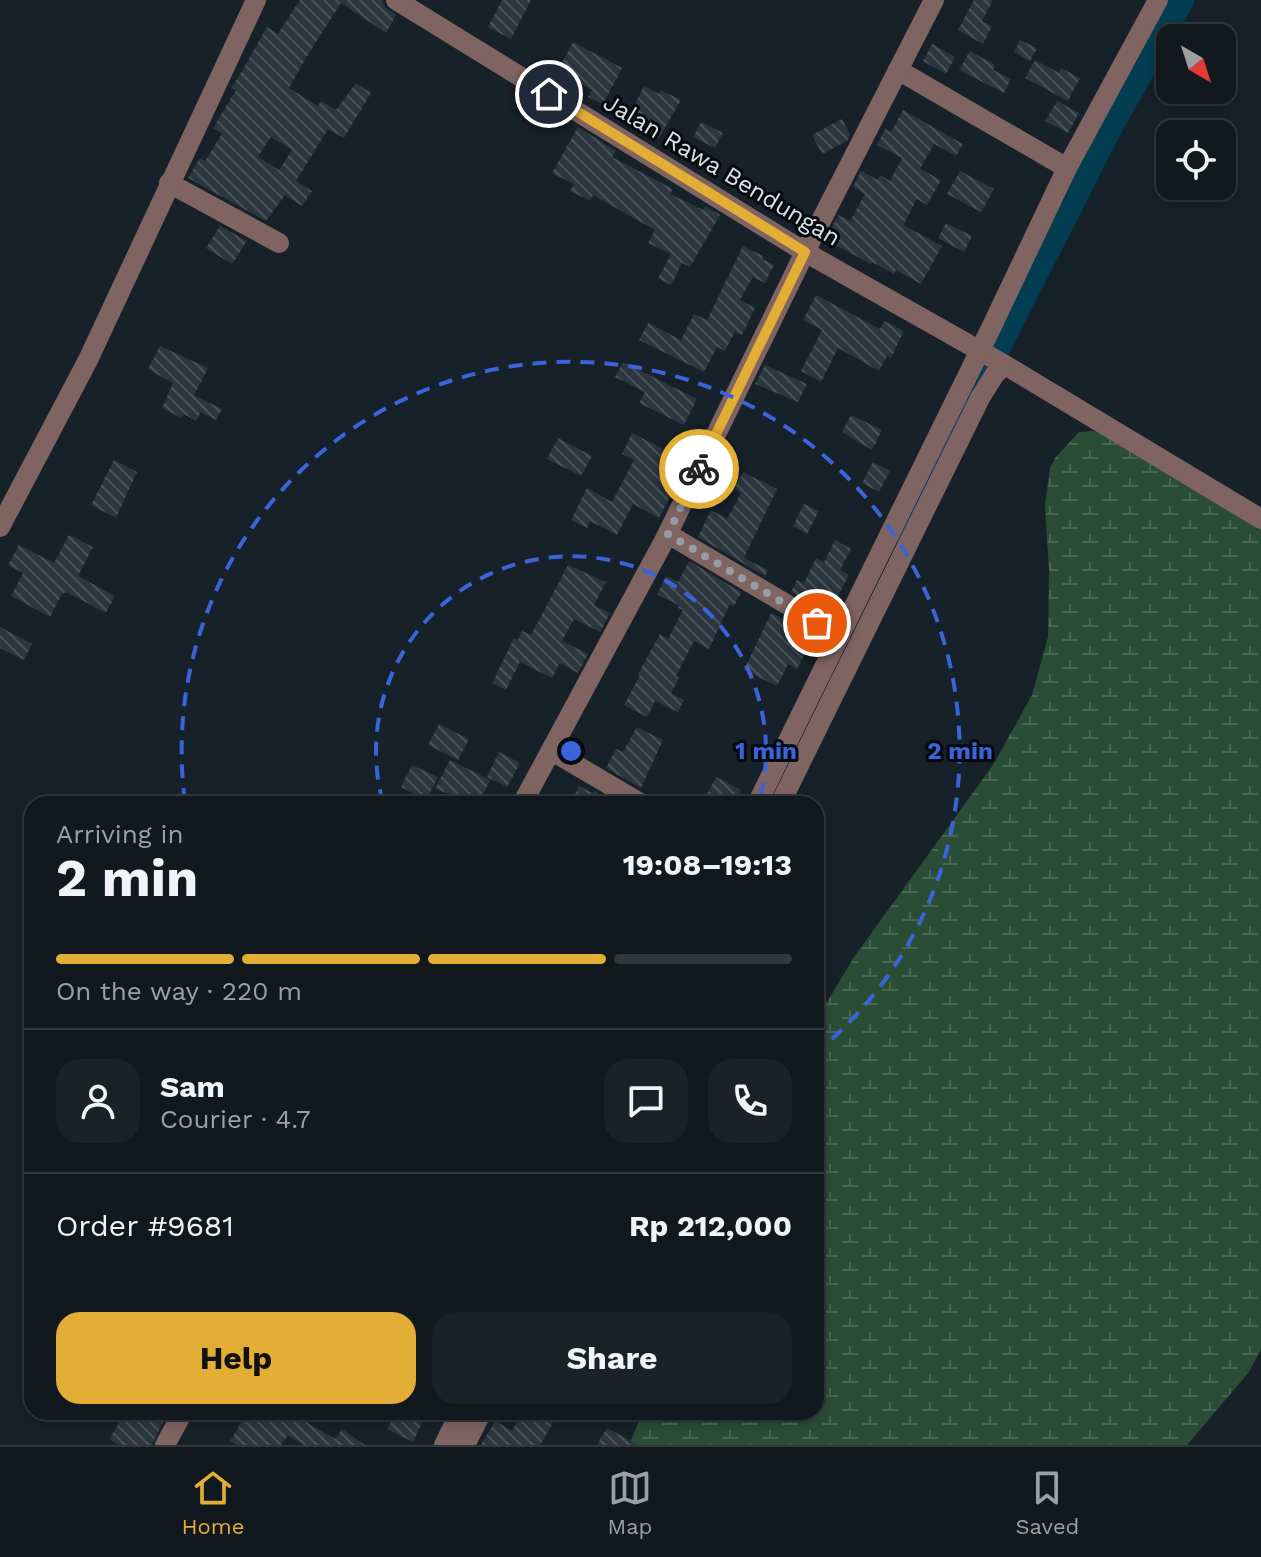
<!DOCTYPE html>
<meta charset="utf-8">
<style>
:root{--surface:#11191f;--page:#1a2228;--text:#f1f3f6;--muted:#9ca0a4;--line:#30383d;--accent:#e3ae35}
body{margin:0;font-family:"Work Sans",sans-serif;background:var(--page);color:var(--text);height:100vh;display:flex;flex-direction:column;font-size:30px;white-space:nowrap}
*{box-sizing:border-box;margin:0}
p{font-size:26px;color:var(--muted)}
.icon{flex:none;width:44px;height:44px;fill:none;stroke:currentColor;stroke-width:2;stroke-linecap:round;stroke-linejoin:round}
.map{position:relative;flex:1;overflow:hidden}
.side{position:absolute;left:24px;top:796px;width:800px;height:624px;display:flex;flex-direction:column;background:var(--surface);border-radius:24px;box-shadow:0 4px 12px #0003,0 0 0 2px var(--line)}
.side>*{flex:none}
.needle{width:52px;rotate:141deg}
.tools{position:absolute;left:1156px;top:24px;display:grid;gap:16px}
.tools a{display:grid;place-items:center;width:80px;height:80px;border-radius:16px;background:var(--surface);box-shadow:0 4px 12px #0003,0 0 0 2px var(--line);font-size:40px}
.pin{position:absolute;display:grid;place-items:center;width:68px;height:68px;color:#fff;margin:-34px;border:4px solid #fff;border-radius:50%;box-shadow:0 2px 8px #0007}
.courier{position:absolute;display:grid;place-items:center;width:80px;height:80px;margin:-40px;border:6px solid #e3ae35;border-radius:50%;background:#fff;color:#222;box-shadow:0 2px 10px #0007}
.overview em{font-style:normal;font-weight:700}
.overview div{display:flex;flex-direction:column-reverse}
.overview{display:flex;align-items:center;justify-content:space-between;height:136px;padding:0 32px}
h1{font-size:52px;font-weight:700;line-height:60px}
.bar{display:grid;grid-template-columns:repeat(4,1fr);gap:12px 8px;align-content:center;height:96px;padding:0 32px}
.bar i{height:10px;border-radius:6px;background:var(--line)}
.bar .selected{background:var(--accent)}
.bar p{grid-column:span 4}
.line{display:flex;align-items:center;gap:20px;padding:0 32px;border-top:2px solid var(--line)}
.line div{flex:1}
.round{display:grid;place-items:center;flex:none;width:84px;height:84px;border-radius:24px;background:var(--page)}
.button{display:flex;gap:16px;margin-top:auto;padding:16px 32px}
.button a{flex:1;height:92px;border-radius:24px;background:var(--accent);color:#111;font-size:32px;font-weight:700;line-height:92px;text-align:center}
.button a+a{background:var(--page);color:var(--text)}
.menu{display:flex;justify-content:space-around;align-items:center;height:112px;border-top:2px solid var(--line);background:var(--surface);font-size:22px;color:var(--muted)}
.menu a{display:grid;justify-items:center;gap:4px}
.menu .selected{color:var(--accent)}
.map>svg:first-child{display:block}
</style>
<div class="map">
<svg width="1261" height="1445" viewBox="0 0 1261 1445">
<defs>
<pattern id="wetland-marsh" width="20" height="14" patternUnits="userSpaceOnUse" patternTransform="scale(2)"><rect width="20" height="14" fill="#2a4d35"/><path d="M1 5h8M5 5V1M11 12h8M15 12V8" fill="none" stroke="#486652"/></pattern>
<pattern id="building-back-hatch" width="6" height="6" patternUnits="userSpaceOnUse" patternTransform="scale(2)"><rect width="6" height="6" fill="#2c363f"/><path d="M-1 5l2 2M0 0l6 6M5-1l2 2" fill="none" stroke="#4a535b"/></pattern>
</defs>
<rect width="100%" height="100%" fill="#172129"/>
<path fill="url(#wetland-marsh)" d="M1093,431L1105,435L1261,529V1349L1249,1372L1187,1445H629L643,1412H816V1027L826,1004L854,957L993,765L1032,695L1048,637L1049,570L1045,505L1050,468L1055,458L1079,432Z"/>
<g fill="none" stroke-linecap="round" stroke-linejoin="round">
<path stroke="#033d51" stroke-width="30" d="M904,527L1109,124L1179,0"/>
</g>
<g fill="url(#building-back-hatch)" fill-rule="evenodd">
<path d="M300,0H382L385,7L396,15L386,33L341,3L309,53L289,88L318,106L321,101L336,110L356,83L371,93L344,138L328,129L296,181L312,191L302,206L285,195L266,221L188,178L200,158L205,161L222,134L213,128L236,90L232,88L267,27L278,34ZM271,137L292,150L279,170L258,157Z"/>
<path d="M502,0H531L511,39L488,27Z"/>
<path d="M974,0H993L982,21L992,26L983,44L958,30Z"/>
<path d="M1020,40L1037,48L1030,61L1014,52Z"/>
<path d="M573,42L622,68L603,104L588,97L592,90L557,72Z"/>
<path d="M932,44L955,57L946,74L923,61Z"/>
<path d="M970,51L995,65L993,70L1011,79L1004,93L959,70Z"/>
<path d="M1035,60L1059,73L1061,68L1080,78L1068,101L1025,78Z"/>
<path d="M644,86L659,94L661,90L681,100L659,138L626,122Z"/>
<path d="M1057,101L1079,113L1068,133L1045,121Z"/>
<path d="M903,110L963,144L956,156L934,144L920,169L941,180L927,205L917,199L903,225L942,246L921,284L896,270L894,274L872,262L871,264L826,240L838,215L850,221L865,194L853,187L861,171L878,180L880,175L890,181L902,158L877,145L885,129L891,132Z"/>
<path d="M842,119L850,135L847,141L822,154L812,135Z"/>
<path d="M701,122L723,133L715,148L693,137Z"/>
<path d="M578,127L616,151L612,157L673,189L670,194L703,210L705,206L720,215L690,267L682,263L671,285L658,278L671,254L648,243L655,230L593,195L590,201L570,191L574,184L552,173Z"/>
<path d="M960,171L994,189L981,212L947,194Z"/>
<path d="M946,223L972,236L964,252L938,238Z"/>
<path d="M220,226L247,241L232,264L206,248Z"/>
<path d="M743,246L763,256L762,259L774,265L765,283L753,277L740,300L755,308L742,335L735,332L725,351L717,347L704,372L639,340L648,323L681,340L694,314L707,320Z"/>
<path d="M816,295L880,329L884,321L904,331L891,358L887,356L879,371L838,348L821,382L801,371L822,330L803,320Z"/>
<path d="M160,346L208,368L194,395L222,409L216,420L201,412L196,421L184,414L181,418L162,408L173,383L148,369Z"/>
<path d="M623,362L697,399L684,425L639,403L645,392L615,377Z"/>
<path d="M765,365L807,384L798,402L755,384Z"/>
<path d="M851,415L882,430L872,450L842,432Z"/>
<path d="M632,433L677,456L666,478L677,484L659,518L633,504L617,535L590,521L587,528L571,520L587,488L612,502L634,460L622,454Z"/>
<path d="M558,438L592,456L581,476L547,459Z"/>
<path d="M114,460L137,472L116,518L91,505Z"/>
<path d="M873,462L890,471L879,492L862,483Z"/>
<path d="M743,472L777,489L744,558L768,570L765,576L698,537L711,510L727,519L741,493L734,489Z"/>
<path d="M804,504L819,511L807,534L793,526Z"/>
<path d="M69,535L93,547L78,576L115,596L106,613L66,592L62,594L50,617L11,596L23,573L8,565L19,545L54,563Z"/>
<path d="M835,540L851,549L840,570L849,575L838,596L829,591L820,609L791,592L797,580L804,583L816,558L824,562Z"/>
<path d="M689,561L741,592L734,606L730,604L709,649L694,641L676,676L679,678L671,693L684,700L678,712L655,701L647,717L624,705L640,675L638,674L660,634L668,639L683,610L678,608L679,605L657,595L666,576L678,582Z"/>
<path d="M568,565L606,582L594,605L610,613L600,632L574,619L562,641L588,654L578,673L560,663L552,678L520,662L506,690L492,683L514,638L518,640L522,631L531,635Z"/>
<path d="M771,613L807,631L796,650L805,654L797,669L788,664L777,686L744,670Z"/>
<path d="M0,627L32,644L24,660L0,648Z"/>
<path d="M439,724L469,739L458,760L428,745Z"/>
<path d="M637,727L663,740L641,788L606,768L616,749L623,752Z"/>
<path d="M499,752L520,763L507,787L487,777Z"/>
<path d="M450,760L490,780L478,804L435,789Z"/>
<path d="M412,765L438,777L426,800L401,787Z"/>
<path d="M716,777L741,790L734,804H702Z"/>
<path d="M579,786L593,793L594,791L616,804H570Z"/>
<path d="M126,1412H168L152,1445H119L109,1439Z"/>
<path d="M248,1412H289L335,1439L342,1429L365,1445H304L288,1435L281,1445H237L230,1441Z"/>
<path d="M396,1412H427L413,1442L387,1429Z"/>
<path d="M523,1412H559L540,1445H481L495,1421L512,1431Z"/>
<path d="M607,1428L639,1445H597Z"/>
</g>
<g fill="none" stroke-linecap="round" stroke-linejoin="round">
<g stroke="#806461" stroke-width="20">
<path d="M396,0L805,252L1005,365L1261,519"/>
<path d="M898,70L1067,168"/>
<path d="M169,183L279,243"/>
<path d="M0,527L88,360L256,0"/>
<path d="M668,534L840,636"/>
<path d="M552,751L642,804"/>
<path d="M522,804L665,539L805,252L934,0"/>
<path d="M757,804L991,328L1067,168L1158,0"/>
<path d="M780,804L980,398L995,374L1005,365"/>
<path d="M165,1445L183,1412"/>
<path d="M444,1445L460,1412"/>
<path d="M465,1445L482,1412"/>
</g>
</g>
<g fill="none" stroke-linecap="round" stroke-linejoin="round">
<path stroke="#969ea4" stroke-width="8" stroke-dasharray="0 14.4" d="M699,469L668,534L817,623"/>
<path stroke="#e3ae35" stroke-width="10" d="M549,94L805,252L699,469"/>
</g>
<g fill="none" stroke="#3964da" stroke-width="4" stroke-dasharray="14 10">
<path d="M383 803A195 195 0 1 1 759 803"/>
<path d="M185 802A389 389 0 1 1 818 1051"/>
</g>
<g text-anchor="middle" stroke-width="6" stroke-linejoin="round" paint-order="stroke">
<g font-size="24" fill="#dae1e6" stroke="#060a0e">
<text transform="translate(722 170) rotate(31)" y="8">Jalan Rawa Bendungan</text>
</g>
</g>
<circle cx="571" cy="751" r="12" fill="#3964da" stroke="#060a0e" stroke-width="4"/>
<g font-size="24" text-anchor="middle" font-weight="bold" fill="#3964da" stroke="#060a0e" stroke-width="6" stroke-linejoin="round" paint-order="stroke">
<text x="766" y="759">1 min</text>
<text x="960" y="759">2 min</text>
</g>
</svg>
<div class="tools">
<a><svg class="needle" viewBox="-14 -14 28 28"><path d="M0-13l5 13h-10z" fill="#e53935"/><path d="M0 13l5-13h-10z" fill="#9ca0a4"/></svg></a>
<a><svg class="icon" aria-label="locate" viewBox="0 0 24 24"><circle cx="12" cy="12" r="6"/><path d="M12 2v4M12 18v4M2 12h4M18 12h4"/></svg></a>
</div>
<div class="pin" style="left:817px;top:623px;background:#ea580c"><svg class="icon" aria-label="bag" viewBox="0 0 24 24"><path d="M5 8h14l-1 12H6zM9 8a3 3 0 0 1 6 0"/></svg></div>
<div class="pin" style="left:549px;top:94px;background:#1f2937"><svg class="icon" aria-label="home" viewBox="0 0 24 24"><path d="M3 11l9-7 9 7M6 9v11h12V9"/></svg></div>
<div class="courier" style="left:699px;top:469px"><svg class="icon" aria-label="bike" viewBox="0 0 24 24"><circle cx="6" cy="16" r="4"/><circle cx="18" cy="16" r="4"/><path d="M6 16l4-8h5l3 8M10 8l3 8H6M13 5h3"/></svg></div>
<section class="side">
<div class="overview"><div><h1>2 min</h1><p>Arriving in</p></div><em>19:08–19:13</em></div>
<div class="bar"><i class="selected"></i><i class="selected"></i><i class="selected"></i><i></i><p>On the way · 220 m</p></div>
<div class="line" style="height:144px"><a class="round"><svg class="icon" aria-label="person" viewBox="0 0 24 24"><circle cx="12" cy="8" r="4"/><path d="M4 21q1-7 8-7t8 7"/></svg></a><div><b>Sam</b><p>Courier · 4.7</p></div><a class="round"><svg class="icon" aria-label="chat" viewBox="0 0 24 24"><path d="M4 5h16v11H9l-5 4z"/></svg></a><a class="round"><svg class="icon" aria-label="phone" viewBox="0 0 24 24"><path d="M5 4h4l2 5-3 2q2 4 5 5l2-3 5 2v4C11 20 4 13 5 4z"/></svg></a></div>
<div class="line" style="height:104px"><div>Order #9681</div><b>Rp 212,000</b></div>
<div class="button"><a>Help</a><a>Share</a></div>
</section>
</div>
<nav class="menu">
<a class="selected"><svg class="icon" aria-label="home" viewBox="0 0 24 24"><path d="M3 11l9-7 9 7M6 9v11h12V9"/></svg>Home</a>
<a><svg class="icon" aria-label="map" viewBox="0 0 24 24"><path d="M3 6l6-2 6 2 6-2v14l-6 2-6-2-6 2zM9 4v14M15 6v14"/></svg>Map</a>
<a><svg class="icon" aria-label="saved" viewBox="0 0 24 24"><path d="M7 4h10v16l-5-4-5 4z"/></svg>Saved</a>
</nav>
